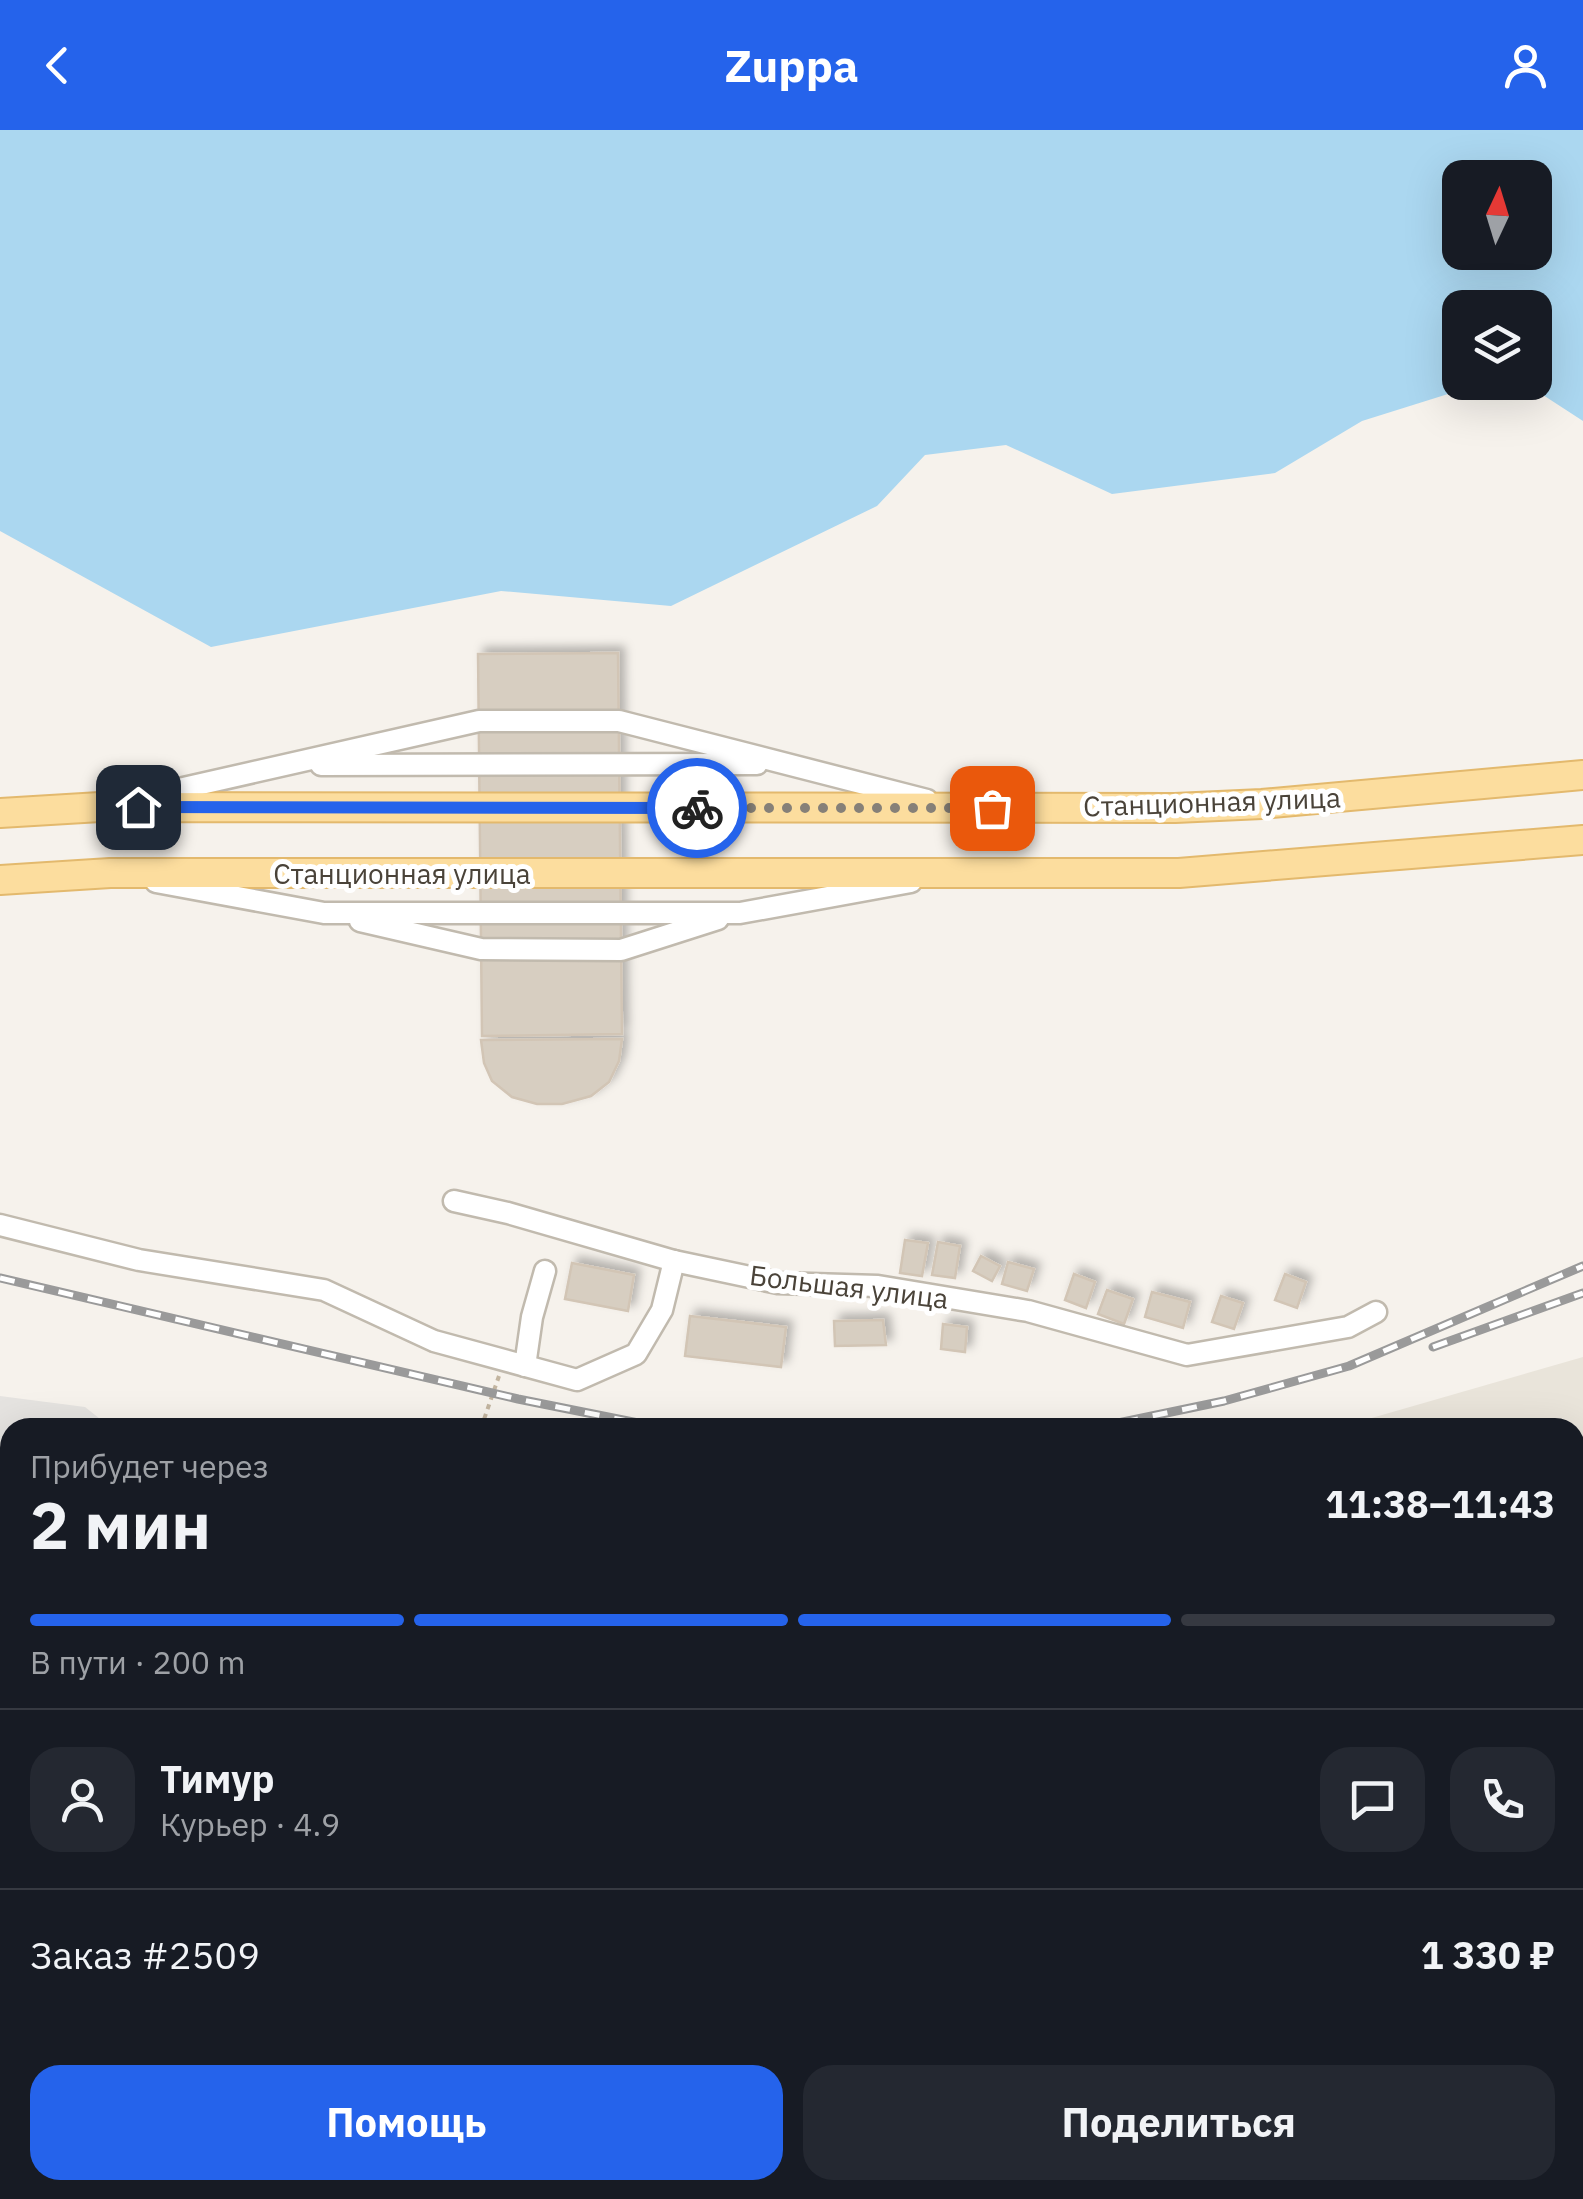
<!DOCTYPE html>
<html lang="ru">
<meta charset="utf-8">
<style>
:root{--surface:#171b24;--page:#242831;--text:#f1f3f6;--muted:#9ea1a6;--line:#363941;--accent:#2563eb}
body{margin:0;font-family:"IBM Plex Sans",sans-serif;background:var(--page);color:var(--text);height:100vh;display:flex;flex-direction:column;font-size:38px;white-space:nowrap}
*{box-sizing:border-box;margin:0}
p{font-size:32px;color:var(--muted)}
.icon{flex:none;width:55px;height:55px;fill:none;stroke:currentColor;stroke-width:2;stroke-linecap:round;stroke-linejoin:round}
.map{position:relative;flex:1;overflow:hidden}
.details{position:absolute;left:0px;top:1288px;width:1585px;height:782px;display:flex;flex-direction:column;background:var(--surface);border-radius:30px 30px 0 0;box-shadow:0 10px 40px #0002}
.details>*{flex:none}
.needle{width:65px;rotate:4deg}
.controls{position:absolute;left:1442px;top:30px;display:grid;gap:20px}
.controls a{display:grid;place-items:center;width:110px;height:110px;border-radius:20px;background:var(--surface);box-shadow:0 10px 40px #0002;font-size:50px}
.pin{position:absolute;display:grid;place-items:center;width:85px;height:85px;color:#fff;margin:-42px;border-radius:20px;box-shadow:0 5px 15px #0006}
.courier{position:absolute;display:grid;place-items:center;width:100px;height:100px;margin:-50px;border:8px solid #2563eb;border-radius:50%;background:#fff;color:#222;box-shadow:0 2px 12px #0007}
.head em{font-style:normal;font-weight:800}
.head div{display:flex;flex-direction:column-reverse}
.head{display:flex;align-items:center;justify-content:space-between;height:170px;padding:0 30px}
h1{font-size:65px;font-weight:800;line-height:75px}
.bar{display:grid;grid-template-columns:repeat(4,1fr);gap:15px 10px;align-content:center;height:120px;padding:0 30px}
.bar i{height:12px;border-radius:8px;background:var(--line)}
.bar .current{background:var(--accent)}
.bar p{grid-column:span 4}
.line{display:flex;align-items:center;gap:25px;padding:0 30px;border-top:2px solid var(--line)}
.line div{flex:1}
.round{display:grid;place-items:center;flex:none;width:105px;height:105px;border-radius:30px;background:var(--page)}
.button{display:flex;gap:20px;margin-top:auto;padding:20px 30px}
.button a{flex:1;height:115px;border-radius:30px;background:var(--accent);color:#fff;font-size:40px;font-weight:800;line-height:115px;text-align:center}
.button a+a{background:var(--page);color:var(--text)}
header{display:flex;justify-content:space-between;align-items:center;height:130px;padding:0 30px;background:var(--accent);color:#fff;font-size:45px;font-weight:800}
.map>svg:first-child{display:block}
</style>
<header><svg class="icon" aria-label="back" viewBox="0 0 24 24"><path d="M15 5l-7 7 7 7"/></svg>Zuppa<svg class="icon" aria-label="person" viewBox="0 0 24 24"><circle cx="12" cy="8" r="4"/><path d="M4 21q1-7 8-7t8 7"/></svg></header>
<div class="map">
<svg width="1583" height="2069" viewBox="0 0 1583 2069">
<defs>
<filter id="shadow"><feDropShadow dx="6" dy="-6" stdDeviation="5" flood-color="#0004"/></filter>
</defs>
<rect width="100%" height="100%" fill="#f6f2ec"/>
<g fill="#e9e4da">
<path d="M1583,1227V1857L1575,1858V1298H1337Z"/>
<path d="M0,1922H10V2060H789V2069H0Z"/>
<path d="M807,2060H1350L1346,2069H806Z"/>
</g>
<path fill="#eee6d6" d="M1575,2006H1583V2069H1365L1368,2060H1575Z"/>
<path fill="#e5e3e0" d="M0,1266L85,1277L110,1297L10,1298V1344L0,1343Z"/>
<path fill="#abd7f0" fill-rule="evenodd" d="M0,0H1583V291L1543,265L1464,259L1362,291L1275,343L1112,364L1006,315L925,325L877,376L671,476L501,461L211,517L0,401ZM1460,48H1535V122H1460ZM1460,178H1535V252H1460Z"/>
<g fill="#d7cec1" stroke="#d2c5b5" stroke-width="2.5" filter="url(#shadow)">
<path d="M618,523L622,904L482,906L478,524Z"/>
<path d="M622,909L619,931L609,952L591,966L562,974H537L512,967L492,951L484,933L481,910Z"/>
<path d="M905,1110L928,1113L922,1146L900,1143Z"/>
<path d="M938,1112L960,1116L955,1148L932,1145Z"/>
<path d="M981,1126L1000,1136L992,1151L973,1141Z"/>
<path d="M1008,1132L1034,1139L1027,1161L1002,1154Z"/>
<path d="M572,1133L634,1145L628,1181L565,1169Z"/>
<path d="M1074,1144L1095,1152L1086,1178L1065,1170Z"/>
<path d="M1285,1144L1306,1152L1297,1178L1275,1170Z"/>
<path d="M1107,1160L1133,1169L1124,1194L1098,1184Z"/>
<path d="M1152,1162L1190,1172L1183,1198L1145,1187Z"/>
<path d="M1221,1166L1243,1173L1234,1199L1212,1192Z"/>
<path d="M690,1186L786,1197L781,1237L685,1226Z"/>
<path d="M883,1190L886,1215L835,1216L834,1191Z"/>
<path d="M943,1194L967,1197L965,1222L941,1219Z"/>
<path d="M0,1405H10V1466H6L10,1550H0Z"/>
<rect x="0" y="1701" width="10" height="79"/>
<path d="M1575,1898L1582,1899L1579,1982H1575Z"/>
<rect x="50" y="2060" width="39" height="9"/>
<rect x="372" y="2060" width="42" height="9"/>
<rect x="719" y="2060" width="40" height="9"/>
<path d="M1509,2060H1557V2069H1508Z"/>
</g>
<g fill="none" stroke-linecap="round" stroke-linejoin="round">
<g stroke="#c1baae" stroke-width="25">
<g id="minor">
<path d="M321,635L757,634"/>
<path d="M135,669L479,591H619L927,670"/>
<path d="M156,752L324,783H740L911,752"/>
<path d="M360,791L481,819L621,820L718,789"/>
<path d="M454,1071L508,1083L674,1131L778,1153L878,1156L1028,1181L1187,1225L1348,1197L1376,1182"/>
<path d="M0,1095L139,1130L324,1160L434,1211L577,1250L636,1224L662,1180L674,1131"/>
<path d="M525,1236L532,1187L545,1141"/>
<path d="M0,1357L10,1358"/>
<path d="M1575,1422L1583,1423"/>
<path d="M1575,1629L1583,1628"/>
<path d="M1575,1794L1583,1789"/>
<path d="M0,1913H10"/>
</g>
</g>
<g stroke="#e3b96d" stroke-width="32">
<g id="major">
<path d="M0,683L100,677L1175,678L1262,674L1583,645"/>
<path d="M0,750L110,743H1179L1583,710"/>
</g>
</g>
<path stroke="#c3b5a0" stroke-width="4" stroke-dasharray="5 5" stroke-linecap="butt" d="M481,1298L499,1246"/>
<use href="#minor" stroke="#fff" stroke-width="20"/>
<use href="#major" stroke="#fcdd9e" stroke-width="28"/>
<g stroke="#9a9a9a" stroke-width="9">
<g id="rail">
<path d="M0,1148L518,1269L663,1298"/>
<path d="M1433,1217L1583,1163"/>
<path d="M1094,1298L1224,1271L1349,1236L1583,1136"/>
</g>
</g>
<use href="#rail" stroke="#fff" stroke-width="5" stroke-dasharray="15" stroke-linecap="butt"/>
</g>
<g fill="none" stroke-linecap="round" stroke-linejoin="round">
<path stroke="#868078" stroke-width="10" stroke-dasharray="0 18" d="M697,678H992"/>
<path stroke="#2563eb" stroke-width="12" d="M138,677L697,678"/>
</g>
<g text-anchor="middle" stroke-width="10" stroke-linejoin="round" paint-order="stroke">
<g font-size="28" fill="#4a4339" stroke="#fff">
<text transform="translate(1212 672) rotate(-2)" y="10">Станционная улица</text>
<text x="402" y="754">Станционная улица</text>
<text transform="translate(849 1157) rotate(7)" y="10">Большая улица</text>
</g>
</g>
</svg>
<div class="controls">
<a><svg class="needle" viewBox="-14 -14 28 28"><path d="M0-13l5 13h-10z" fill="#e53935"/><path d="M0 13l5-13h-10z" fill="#9ea1a6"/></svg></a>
<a><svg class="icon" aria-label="layers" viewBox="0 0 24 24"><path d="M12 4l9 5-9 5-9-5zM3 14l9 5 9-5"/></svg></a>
</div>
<div class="pin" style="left:992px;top:678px;background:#ea580c"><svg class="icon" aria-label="bag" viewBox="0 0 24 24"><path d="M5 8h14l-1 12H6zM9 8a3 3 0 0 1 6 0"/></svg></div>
<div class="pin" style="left:138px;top:677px;background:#1f2937"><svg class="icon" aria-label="home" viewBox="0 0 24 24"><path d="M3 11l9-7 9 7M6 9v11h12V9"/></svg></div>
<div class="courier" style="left:697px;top:678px"><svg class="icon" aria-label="bike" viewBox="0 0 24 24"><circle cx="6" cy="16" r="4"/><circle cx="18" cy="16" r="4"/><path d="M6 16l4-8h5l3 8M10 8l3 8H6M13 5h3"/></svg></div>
<section class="details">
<div class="head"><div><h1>2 мин</h1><p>Прибудет через</p></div><em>11:38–11:43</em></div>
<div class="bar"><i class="current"></i><i class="current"></i><i class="current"></i><i></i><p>В пути · 200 m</p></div>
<div class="line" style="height:180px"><a class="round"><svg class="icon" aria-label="person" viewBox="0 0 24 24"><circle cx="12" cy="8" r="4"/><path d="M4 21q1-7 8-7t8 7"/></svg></a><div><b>Тимур</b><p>Курьер · 4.9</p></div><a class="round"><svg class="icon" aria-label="chat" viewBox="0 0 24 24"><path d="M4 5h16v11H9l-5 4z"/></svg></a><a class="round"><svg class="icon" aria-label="phone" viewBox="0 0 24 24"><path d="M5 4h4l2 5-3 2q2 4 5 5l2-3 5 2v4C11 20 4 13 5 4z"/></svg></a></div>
<div class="line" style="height:130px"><div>Заказ #2509</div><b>1 330 ₽</b></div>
<div class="button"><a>Помощь</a><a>Поделиться</a></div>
</section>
</div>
